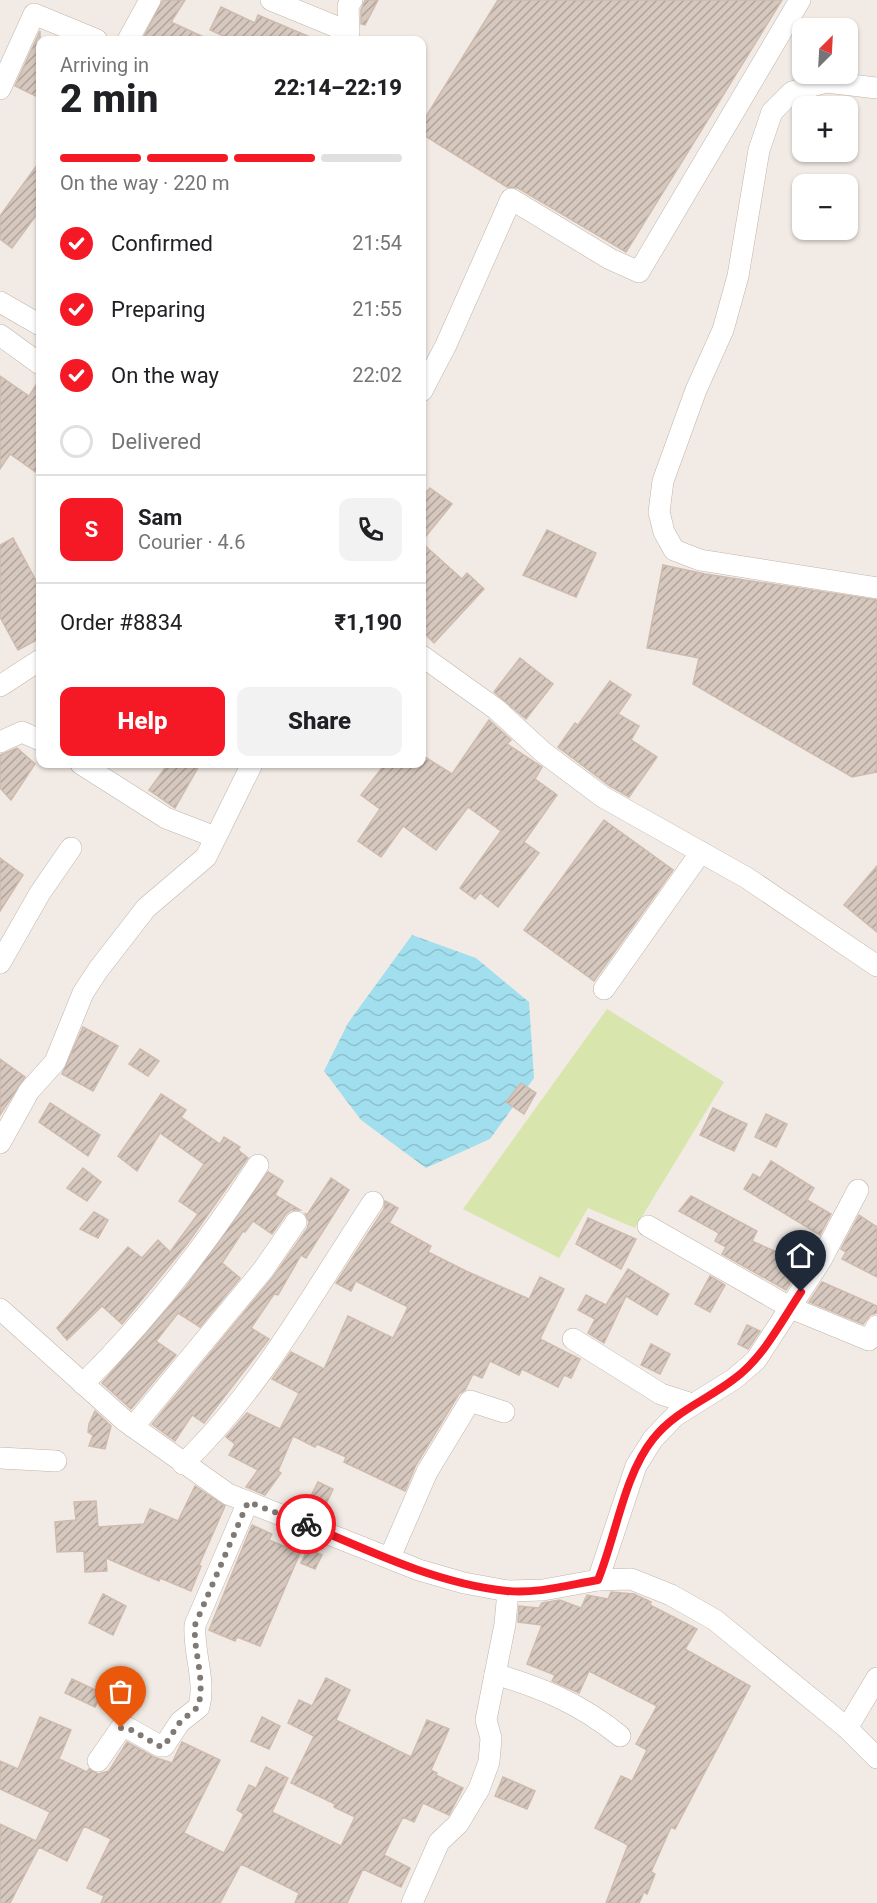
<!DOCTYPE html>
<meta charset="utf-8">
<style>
:root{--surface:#fff;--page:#f2f2f2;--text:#202124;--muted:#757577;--line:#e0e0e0;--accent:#f51925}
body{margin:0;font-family:Roboto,sans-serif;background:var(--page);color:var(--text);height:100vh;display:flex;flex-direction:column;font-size:22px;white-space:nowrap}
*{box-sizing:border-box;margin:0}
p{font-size:20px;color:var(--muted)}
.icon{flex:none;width:33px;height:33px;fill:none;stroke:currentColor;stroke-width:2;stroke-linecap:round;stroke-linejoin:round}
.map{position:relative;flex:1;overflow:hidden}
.sheet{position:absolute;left:36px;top:36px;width:390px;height:732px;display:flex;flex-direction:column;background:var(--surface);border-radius:12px;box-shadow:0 2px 4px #0004}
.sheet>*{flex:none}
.needle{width:39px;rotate:24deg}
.fabs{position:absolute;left:792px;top:18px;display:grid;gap:12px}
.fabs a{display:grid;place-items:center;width:66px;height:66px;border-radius:12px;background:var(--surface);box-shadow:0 2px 4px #0004;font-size:30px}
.pin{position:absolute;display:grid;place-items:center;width:51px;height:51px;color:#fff;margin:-62px -26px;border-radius:50% 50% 50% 0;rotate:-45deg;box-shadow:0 0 6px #0007}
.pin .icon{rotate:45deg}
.courier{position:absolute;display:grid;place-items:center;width:60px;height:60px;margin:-30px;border:4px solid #f51925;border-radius:50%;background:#fff;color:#222;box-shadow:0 2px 8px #0007}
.summary em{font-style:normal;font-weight:800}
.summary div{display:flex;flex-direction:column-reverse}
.summary{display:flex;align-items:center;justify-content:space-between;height:102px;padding:0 24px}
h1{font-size:39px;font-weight:800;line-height:45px}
.bar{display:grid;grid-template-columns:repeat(4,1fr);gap:9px 6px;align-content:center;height:72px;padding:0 24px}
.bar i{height:8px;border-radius:4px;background:var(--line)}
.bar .current{background:var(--accent)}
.bar p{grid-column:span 4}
.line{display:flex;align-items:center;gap:15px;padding:0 24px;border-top:2px solid var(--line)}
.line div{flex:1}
.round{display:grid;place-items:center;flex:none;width:63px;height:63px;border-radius:12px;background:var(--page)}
ol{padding:0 24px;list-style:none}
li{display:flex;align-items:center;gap:18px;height:66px}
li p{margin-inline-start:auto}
li .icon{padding:6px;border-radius:50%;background:var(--accent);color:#fff;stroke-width:4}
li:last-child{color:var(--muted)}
li i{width:33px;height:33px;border:3px solid var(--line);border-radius:50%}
.primary-button{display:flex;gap:12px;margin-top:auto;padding:12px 24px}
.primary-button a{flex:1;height:69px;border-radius:12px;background:var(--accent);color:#fff;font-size:24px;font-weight:800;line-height:69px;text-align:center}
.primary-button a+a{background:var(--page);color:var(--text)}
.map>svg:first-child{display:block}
</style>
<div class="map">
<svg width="877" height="1903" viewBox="0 0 877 1903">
<defs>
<pattern id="water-waves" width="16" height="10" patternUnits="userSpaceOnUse" patternTransform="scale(1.5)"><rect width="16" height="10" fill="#a2dfee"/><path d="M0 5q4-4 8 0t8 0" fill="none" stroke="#8dc0cd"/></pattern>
<pattern id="building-hatch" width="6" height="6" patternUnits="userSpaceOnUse" patternTransform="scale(1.5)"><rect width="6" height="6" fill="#d6c8be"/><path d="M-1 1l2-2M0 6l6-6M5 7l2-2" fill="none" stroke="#afa49b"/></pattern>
</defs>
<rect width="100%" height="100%" fill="#f2ebe5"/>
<path fill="#d8e6ae" d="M607,1009L724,1082L635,1228L588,1208L559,1258L463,1209Z"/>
<path fill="url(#water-waves)" d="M412,935L476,958L529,1002L534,1078L490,1139L426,1168L361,1120L324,1071L348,1023Z"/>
<g fill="url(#building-hatch)" stroke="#cebbae" stroke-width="1.5">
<path d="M163,0H185L171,22L210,40H142Z"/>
<path d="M365,0H378L365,25L361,24V10Z"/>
<path d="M498,0H782L626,252L518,188L507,187L422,134V123Z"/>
<path d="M221,7L255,23L258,15L317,40H232L210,30Z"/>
<path d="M40,31V98L15,86Z"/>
<path d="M40,161V210L12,248L0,239V216Z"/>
<path d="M0,376L29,396L40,379V429L34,438L40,442V475L10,454L0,469Z"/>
<path d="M430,488L452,504L422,541V497Z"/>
<path d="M547,530L596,553L576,597L523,575Z"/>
<path d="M13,538L40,588V617L35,621L40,631V638L18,650L0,617V545Z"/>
<path d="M422,543L462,579L467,573L484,589L434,643L422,631Z"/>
<path d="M663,565L705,574L877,600V772L852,777L693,684L699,658L647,648Z"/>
<path d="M520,658L553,684L526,719L494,692Z"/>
<path d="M610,681L631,695L618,714L639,726L631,740L657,757L629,797L610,786L558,747L575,723L578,725Z"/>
<path d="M489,720L511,740L507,744L542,767L535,779L557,795L524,842L539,853L498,907L480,893L475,899L460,888L501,831L468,807L436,850L403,826L381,857L358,841L380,809L361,795L385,764H422V755L452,774Z"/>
<path d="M17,748L35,764L11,800L0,788V755Z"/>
<path d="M168,764H200L175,808L149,790Z"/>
<path d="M604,820L673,870L594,981L524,930Z"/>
<path d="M0,858L23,875L0,911Z"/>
<path d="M877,866V932L844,905Z"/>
<path d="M83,1027L118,1046L93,1091L62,1074Z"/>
<path d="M140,1049L159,1061L148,1076L129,1064Z"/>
<path d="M0,1059L25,1077L0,1115Z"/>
<path d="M521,1083L536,1093L524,1114L506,1102Z"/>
<path d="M161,1094L186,1110L181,1117L220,1144L224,1137L240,1147L238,1150L248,1158L187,1244L122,1324L102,1306L67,1340L57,1328L128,1247L142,1258L158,1240L170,1252L198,1214L179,1201L204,1164L160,1133L137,1171L118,1156Z"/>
<path d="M50,1103L100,1135L88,1156L39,1122Z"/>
<path d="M713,1108L747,1124L734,1151L700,1135Z"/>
<path d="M766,1114L787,1124L776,1147L755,1137Z"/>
<path d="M771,1161L814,1188L807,1200L831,1214L820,1235L744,1189L753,1174L760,1178Z"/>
<path d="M83,1168L101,1182L87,1201L67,1188Z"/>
<path d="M268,1172L283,1181L275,1195L300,1210H291L286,1214L272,1234L253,1221L245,1232L243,1231L222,1263L240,1278L200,1327L178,1313L156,1341L176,1355L131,1409L102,1383L186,1287Z"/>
<path d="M331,1178L349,1190L306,1258L301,1255L278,1295L274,1294L251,1328L269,1339L204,1423L192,1415L175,1441L152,1424L273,1277L307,1229L309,1222L305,1213L307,1215Z"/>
<path d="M691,1196L757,1231L752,1241L781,1254L786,1246L807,1257L786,1290L722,1254L726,1247L715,1241L719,1233L679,1211Z"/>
<path d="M385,1201L398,1208L389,1223L431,1246L428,1252L466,1271L529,1299L540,1277L564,1289L540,1339L580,1359L571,1378L564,1375L558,1387L522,1369L519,1375L490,1361L482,1378L473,1374L465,1390L459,1394L416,1465L405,1491L344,1462L346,1457L317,1444L315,1447L293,1436L278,1471L281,1473L265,1495L246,1487L258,1470L229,1455L235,1444L226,1437L247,1413L280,1429L299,1393L272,1379L291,1352L324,1369L348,1316L393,1338L408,1307L356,1281L351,1291L336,1283L384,1209Z"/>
<path d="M94,1212L108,1220L98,1238L80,1229Z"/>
<path d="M859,1215L877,1227V1277L842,1259L846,1252L841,1249Z"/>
<path d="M588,1218L636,1239L621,1269L576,1244Z"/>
<path d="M628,1269L669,1294L657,1315L626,1296L604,1343L588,1333L595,1319L578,1310L586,1295L606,1305Z"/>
<path d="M710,1276L725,1285L710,1312L695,1304Z"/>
<path d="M822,1282L877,1306V1313L870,1315L863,1324L809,1302Z"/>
<path d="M747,1325L760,1331L748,1349L738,1344Z"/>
<path d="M651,1344L670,1354L660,1374L641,1365Z"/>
<path d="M95,1411L111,1426L105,1449L89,1446L93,1435L88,1432L89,1424Z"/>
<path d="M318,1482L333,1489L320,1517L304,1510Z"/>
<path d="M195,1486L225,1506L199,1565L201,1566L191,1591L160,1578L159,1581L106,1558L107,1571L85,1572L84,1551L57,1552L55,1522L76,1520L74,1502L96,1501L98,1527L144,1524L150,1509L178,1521Z"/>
<path d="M252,1525L272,1534L269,1540L300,1553L260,1646L237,1637L235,1641L209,1630Z"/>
<path d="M308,1549L322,1555L315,1569L301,1563Z"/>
<path d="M611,1592L634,1594L651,1602L650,1605L697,1629L685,1649L750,1686L675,1829L671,1827L651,1872L655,1874L647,1894L644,1892L639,1903H606L628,1845L595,1828L621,1776L632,1781L647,1750L636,1744L657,1706L589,1671L579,1693L552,1681L555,1675L527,1664L542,1625L518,1622L519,1606L539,1608L542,1603L560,1600L581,1608L587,1595L608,1599Z"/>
<path d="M103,1594L126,1606L113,1635L89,1623Z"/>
<path d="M326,1678L350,1690L336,1720L411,1757L427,1720L449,1729L431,1770L437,1773L436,1775L463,1788L449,1815L423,1803L414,1822L403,1817L384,1855L410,1868L401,1887L363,1869L347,1903H295L299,1893L241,1864L220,1903H101L104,1896L87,1888L111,1839L84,1826L67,1861L39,1847L10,1903H0V1824L36,1841L50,1812L0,1789V1761L18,1769L40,1717L71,1730L59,1759L87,1772L89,1769L98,1774L109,1771L127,1742L154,1757L172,1763L182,1742L220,1760L184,1833L224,1853L244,1814L237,1810L249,1785L256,1788L266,1767L288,1778L272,1812L341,1846L355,1817L334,1807L335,1804L291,1783L314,1736L288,1723L299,1700L312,1706Z"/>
<path d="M72,1679L102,1693L95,1707L65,1693Z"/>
<path d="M262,1717L280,1726L269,1749L251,1741Z"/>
<path d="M503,1777L535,1791L527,1809L495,1796Z"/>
</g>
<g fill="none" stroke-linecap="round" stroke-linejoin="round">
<g stroke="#c0b4ab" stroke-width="22">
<g id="minor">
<path d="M271,0L349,32L348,6L352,0"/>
<path d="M128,40L150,0"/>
<path d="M877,88L826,82L792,92L772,112L759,150L738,276L723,330L696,390L663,481L659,512L664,532L674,550L700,560L877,588"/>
<path d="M0,89L34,14L97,40"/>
<path d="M0,302L40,325"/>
<path d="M0,335L40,364"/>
<path d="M422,391L446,345L511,199L610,259L639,272L800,0"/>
<path d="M422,656L496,709L544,753L603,797L747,878L877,966"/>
<path d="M0,686L40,660"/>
<path d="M0,742L22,732L40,740"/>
<path d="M81,764L166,818L215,837"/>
<path d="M0,963L40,893L71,848"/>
<path d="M604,989L701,852"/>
<path d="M0,1143L29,1091L55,1062L83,993L98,970L146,908L206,857L252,764"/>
<path d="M648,1226L791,1308L869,1340L877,1326"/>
<path d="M0,1309L125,1421L228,1494L419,1570L464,1583L508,1591L543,1590L598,1580L631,1579L671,1595L715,1620L847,1728L877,1758"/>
<path d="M573,1339L661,1394L692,1404"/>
<path d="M83,1384C149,1318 207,1244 258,1165"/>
<path d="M133,1427L263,1270L296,1222"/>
<path d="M0,1458L56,1461"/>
<path d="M183,1464C261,1389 314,1291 373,1202"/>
<path d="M390,1557L427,1472L470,1401L504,1412"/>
<path d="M598,1580L636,1466L653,1439L675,1416L734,1379L756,1360L821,1260L858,1190"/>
<path d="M495,1674C542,1688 581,1704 620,1736"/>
<path d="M847,1728L877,1678"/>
<path d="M98,1761L121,1728H128L160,1746H164L180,1722L199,1707C206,1680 193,1652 195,1625L248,1502"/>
<path d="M412,1903L439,1842L458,1824L479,1789L489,1762L491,1738L486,1720L505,1624L508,1591"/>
</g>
</g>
<use href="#minor" stroke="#fff" stroke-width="21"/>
</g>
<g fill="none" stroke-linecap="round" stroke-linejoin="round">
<path stroke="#817973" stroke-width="6" stroke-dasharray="0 10.8" d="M121,1728H128L159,1746H164L180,1722L198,1707C206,1680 193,1652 195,1625L248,1502L306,1524"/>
<path stroke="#f51925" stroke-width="8" d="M306,1524C369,1551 438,1584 507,1591C537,1594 568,1585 598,1580C616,1536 624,1475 653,1439C675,1411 707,1400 734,1379C763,1358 781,1322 801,1292"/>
</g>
</svg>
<div class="fabs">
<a><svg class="needle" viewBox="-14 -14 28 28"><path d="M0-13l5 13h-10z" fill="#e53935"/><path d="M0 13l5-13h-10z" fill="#757577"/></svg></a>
<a>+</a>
<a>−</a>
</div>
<div class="pin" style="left:121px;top:1728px;background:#ea580c"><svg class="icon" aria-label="bag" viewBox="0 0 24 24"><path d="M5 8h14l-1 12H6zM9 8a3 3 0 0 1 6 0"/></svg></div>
<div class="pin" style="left:801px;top:1292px;background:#1f2937"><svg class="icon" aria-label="home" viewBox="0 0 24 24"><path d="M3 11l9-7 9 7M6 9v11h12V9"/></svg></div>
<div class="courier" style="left:306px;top:1524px"><svg class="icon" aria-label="bike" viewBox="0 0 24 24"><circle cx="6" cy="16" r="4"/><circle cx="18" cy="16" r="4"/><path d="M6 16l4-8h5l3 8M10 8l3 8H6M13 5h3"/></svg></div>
<section class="sheet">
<div class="summary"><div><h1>2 min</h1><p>Arriving in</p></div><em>22:14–22:19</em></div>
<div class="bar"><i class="current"></i><i class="current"></i><i class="current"></i><i></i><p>On the way · 220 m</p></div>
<ol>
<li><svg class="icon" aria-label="check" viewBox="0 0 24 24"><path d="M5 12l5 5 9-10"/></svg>Confirmed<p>21:54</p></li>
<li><svg class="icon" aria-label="check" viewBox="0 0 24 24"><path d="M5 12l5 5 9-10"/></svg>Preparing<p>21:55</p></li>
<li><svg class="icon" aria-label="check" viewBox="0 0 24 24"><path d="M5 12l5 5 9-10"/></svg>On the way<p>22:02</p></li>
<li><i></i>Delivered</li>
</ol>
<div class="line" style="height:108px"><b class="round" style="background:var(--accent);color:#fff">S</b><div><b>Sam</b><p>Courier · 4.6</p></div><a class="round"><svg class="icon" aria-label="phone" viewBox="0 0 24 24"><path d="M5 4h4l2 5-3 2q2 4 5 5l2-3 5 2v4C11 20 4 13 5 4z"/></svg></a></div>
<div class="line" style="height:78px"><div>Order #8834</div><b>₹1,190</b></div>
<div class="primary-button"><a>Help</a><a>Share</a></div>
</section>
</div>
